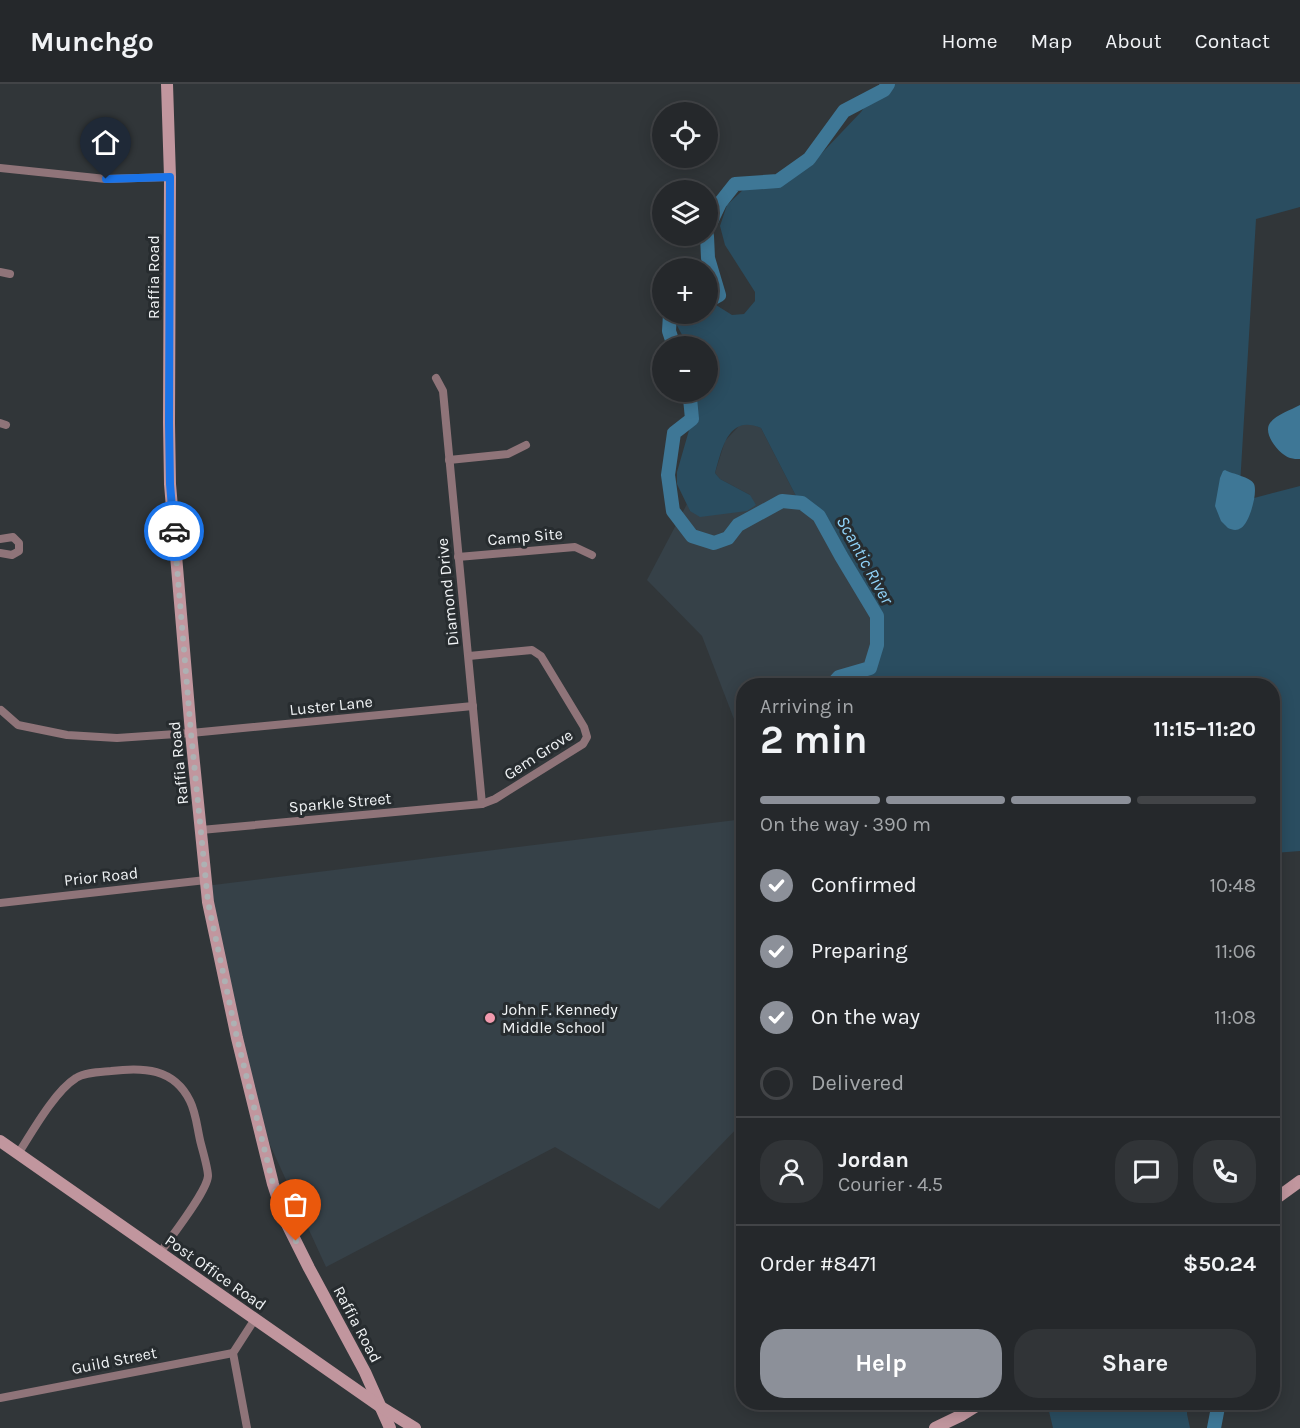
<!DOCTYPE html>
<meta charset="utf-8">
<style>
:root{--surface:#25282b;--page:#313437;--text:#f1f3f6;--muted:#a3a6a9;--line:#424447;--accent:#8c9099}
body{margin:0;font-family:Karla,sans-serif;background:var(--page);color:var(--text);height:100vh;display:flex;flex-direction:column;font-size:22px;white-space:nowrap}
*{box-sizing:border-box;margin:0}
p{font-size:20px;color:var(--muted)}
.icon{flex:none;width:33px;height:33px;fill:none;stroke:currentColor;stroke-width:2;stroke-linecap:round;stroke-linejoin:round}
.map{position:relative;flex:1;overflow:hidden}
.drawer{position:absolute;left:736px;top:594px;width:544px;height:732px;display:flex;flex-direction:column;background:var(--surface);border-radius:24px;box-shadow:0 3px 15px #0003,0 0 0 2px var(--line)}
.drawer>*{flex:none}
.fabs{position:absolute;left:652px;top:18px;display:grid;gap:12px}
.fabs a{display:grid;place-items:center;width:66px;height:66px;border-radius:50%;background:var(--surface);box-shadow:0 3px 15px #0003,0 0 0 2px var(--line);font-size:30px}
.pin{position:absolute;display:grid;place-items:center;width:51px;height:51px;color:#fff;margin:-62px -26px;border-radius:50% 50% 50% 0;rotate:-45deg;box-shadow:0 0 6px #0007}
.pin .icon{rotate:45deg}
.courier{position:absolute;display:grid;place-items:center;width:60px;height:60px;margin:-30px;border:4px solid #1a73e8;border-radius:50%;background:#fff;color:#222;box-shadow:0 2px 8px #0007}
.head em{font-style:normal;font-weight:700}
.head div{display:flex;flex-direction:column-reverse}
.head{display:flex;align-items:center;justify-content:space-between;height:102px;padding:0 24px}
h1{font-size:39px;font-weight:700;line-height:45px}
.bar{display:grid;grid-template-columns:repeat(4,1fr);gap:9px 6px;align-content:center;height:72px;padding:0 24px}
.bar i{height:8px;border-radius:4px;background:var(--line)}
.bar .selected{background:var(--accent)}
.bar p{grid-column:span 4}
.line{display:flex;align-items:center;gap:15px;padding:0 24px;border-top:2px solid var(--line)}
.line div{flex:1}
.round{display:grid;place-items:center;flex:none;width:63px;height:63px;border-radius:24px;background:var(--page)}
ol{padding:0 24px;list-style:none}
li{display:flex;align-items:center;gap:18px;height:66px}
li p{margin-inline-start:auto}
li .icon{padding:6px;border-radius:50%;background:var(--accent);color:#fff;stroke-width:4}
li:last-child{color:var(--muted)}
li i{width:33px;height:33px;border:3px solid var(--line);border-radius:50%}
.action{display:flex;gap:12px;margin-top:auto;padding:12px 24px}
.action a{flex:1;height:69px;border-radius:24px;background:var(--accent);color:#fff;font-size:24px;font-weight:700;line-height:69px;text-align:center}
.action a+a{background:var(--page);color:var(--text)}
header{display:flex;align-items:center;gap:36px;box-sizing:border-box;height:84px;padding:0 30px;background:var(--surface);border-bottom:2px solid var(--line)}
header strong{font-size:28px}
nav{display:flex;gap:33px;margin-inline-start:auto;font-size:21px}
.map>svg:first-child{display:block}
</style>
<header>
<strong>Munchgo</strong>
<nav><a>Home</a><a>Map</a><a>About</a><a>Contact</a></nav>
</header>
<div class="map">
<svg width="1300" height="1344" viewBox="0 0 1300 1344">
<rect width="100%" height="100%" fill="#313639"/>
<g fill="#364148">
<path d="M750,339L761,344L796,412L798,417L827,448L829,456L848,474L866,504L882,550L883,562L877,573L865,579L855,601L744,602V661L702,552L647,496L687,420L690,427L750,411L720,395L715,389L725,357L739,342Z"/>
<path d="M744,735V1037L659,1125L555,1063L326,1183L270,1061L253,1000L205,802Z"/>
</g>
<g fill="#2a4d60">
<path d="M886,0H1300V123L1256,135L1239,418L1300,402V767L1274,769V602L855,601L865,579L877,573L883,562L882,550L866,504L848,474L829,456L827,448L798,417L796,412L761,344C728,330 722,365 715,389L720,395L750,411L756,421L747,427L700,433L690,427L677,400V388L700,308H708V262H688L673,234L672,230H708V216L732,231L744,230L755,217V208L725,161L720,142L727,121L745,104L771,94L800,86L821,70L861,28L875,8Z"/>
<path d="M1047,1319H1187V1330L1190,1344H1053Z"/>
</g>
<g fill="#3e7796">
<path d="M1300,321V375C1296,375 1294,375 1290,374C1280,371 1262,350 1270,339C1277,330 1291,326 1300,321Z"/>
<path d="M1225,386C1232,390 1251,393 1254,400C1258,409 1249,440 1241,444C1237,447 1232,446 1228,444L1221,437L1215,422L1220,394L1223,387Z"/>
</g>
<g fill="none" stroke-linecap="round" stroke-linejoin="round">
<g stroke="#3e7796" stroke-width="14">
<path d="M708,144L720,119L735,100L778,97L809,75L844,27L884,6L888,0"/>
<path d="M707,152L708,174L719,211L708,217"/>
<path d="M670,230L669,247L674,262"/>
<path d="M688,308L690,314L692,335L674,349L668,391L673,427L692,452L714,459L728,454L738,441L782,417L802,419L819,432L841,472L877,532V561L870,584L839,593L831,602"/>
<path d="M1214,1344L1219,1318"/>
</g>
<g stroke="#8f7479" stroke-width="8">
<path d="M0,84L106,95L170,93"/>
<path d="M0,188L10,190"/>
<path d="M436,294L443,307L482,720"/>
<path d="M0,339L6,341"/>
<path d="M449,376L508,370L526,361"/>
<path d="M0,455L13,453L19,459V467L12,471L0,469"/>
<path d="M458,473L575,463L592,471"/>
<path d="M1,626L18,641L67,651L117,654L191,649L473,622"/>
<path d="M201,746L482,720L495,715L583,660L587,653L584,643L541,572L532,566L469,572"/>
<path d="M0,819L206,796"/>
<path d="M18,1070C32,1048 55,1007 76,994C85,988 100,988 111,987C143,983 174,984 190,1017C196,1029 197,1043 200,1056C202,1065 208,1084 208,1092C207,1108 170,1154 160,1169"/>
<path d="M0,1314L233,1269"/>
<path d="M247,1344L233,1269L255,1235"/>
</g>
<g stroke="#c1969e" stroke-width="12">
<path d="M167,0L170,93L169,339L170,400L191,649L208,818L237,954L273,1100L284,1134L309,1184L365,1288L390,1344"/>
<path d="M0,1057L381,1323L415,1344"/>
<path d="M1274,1116L1300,1097"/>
<path d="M935,1344L962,1331L983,1318"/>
</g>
</g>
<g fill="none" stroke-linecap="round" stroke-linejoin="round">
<path stroke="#adb1b3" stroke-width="6" stroke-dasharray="0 10.8" d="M174,447L191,649L208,818L237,954L273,1100L284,1134L296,1157"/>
<path stroke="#1a73e8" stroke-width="8" d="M106,95L170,93L169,339L170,400L174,447"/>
</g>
<circle fill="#f29aae" stroke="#272c2f" stroke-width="2" cx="490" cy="934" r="6"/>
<g text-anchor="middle" stroke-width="6" stroke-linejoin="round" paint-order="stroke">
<g font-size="16" fill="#f0f3f5" stroke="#272c2f">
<text transform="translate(153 193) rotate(-90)" y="6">Raffia Road</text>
<text transform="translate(525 452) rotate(-5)" y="6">Camp Site</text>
<text transform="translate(447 508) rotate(-96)" y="6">Diamond Drive</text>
<text transform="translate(331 621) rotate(-6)" y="6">Luster Lane</text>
<text transform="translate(538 670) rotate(-33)" y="6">Gem Grove</text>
<text transform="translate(178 679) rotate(-96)" y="6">Raffia Road</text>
<text transform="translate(340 718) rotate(-5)" y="6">Sparkle Street</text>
<text transform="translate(101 792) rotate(-6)" y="6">Prior Road</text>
<text transform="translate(216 1188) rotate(35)" y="6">Post Office Road</text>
<text transform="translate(358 1240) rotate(62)" y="6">Raffia Road</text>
<text transform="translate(114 1276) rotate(-11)" y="6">Guild Street</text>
</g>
<g font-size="16" fill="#f0f3f5" stroke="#272c2f" text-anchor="start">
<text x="502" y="931">John F. Kennedy<tspan x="502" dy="18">Middle School</tspan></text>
</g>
<g font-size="18" font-style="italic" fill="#91d4fa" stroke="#272c2f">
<text transform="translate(865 476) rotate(61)" y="6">Scantic River</text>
</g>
</g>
</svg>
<div class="fabs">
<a><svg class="icon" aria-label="locate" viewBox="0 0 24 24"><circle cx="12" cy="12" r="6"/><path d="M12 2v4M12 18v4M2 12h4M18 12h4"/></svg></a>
<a><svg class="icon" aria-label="layers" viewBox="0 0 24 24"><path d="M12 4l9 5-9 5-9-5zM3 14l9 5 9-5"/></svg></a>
<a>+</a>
<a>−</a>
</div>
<div class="pin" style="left:296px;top:1157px;background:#ea580c"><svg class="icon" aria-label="bag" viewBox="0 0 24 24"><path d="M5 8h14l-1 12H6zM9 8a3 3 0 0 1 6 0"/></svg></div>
<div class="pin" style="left:106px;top:95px;background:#1f2937"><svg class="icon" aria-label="home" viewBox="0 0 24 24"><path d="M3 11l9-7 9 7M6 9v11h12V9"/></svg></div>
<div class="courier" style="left:174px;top:447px"><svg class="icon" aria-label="car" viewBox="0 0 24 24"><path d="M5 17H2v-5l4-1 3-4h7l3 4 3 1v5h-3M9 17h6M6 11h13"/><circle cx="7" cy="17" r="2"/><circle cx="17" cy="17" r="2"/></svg></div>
<section class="drawer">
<div class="head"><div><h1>2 min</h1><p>Arriving in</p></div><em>11:15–11:20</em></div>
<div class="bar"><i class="selected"></i><i class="selected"></i><i class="selected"></i><i></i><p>On the way · 390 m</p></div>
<ol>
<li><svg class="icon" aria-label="check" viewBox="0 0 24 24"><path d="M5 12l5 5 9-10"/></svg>Confirmed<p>10:48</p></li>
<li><svg class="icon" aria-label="check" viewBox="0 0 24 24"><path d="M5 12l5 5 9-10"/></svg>Preparing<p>11:06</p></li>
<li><svg class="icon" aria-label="check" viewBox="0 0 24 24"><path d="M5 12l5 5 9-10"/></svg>On the way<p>11:08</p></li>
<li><i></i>Delivered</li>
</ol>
<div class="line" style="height:108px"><a class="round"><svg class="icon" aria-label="person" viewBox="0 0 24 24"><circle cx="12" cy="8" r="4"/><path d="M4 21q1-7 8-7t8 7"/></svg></a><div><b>Jordan</b><p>Courier · 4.5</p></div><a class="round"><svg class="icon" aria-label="chat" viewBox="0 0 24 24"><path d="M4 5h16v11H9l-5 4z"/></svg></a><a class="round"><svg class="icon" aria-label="phone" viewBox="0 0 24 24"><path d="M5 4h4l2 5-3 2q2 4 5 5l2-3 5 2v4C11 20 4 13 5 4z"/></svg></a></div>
<div class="line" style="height:78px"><div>Order #8471</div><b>$50.24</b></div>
<div class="action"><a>Help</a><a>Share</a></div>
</section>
</div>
